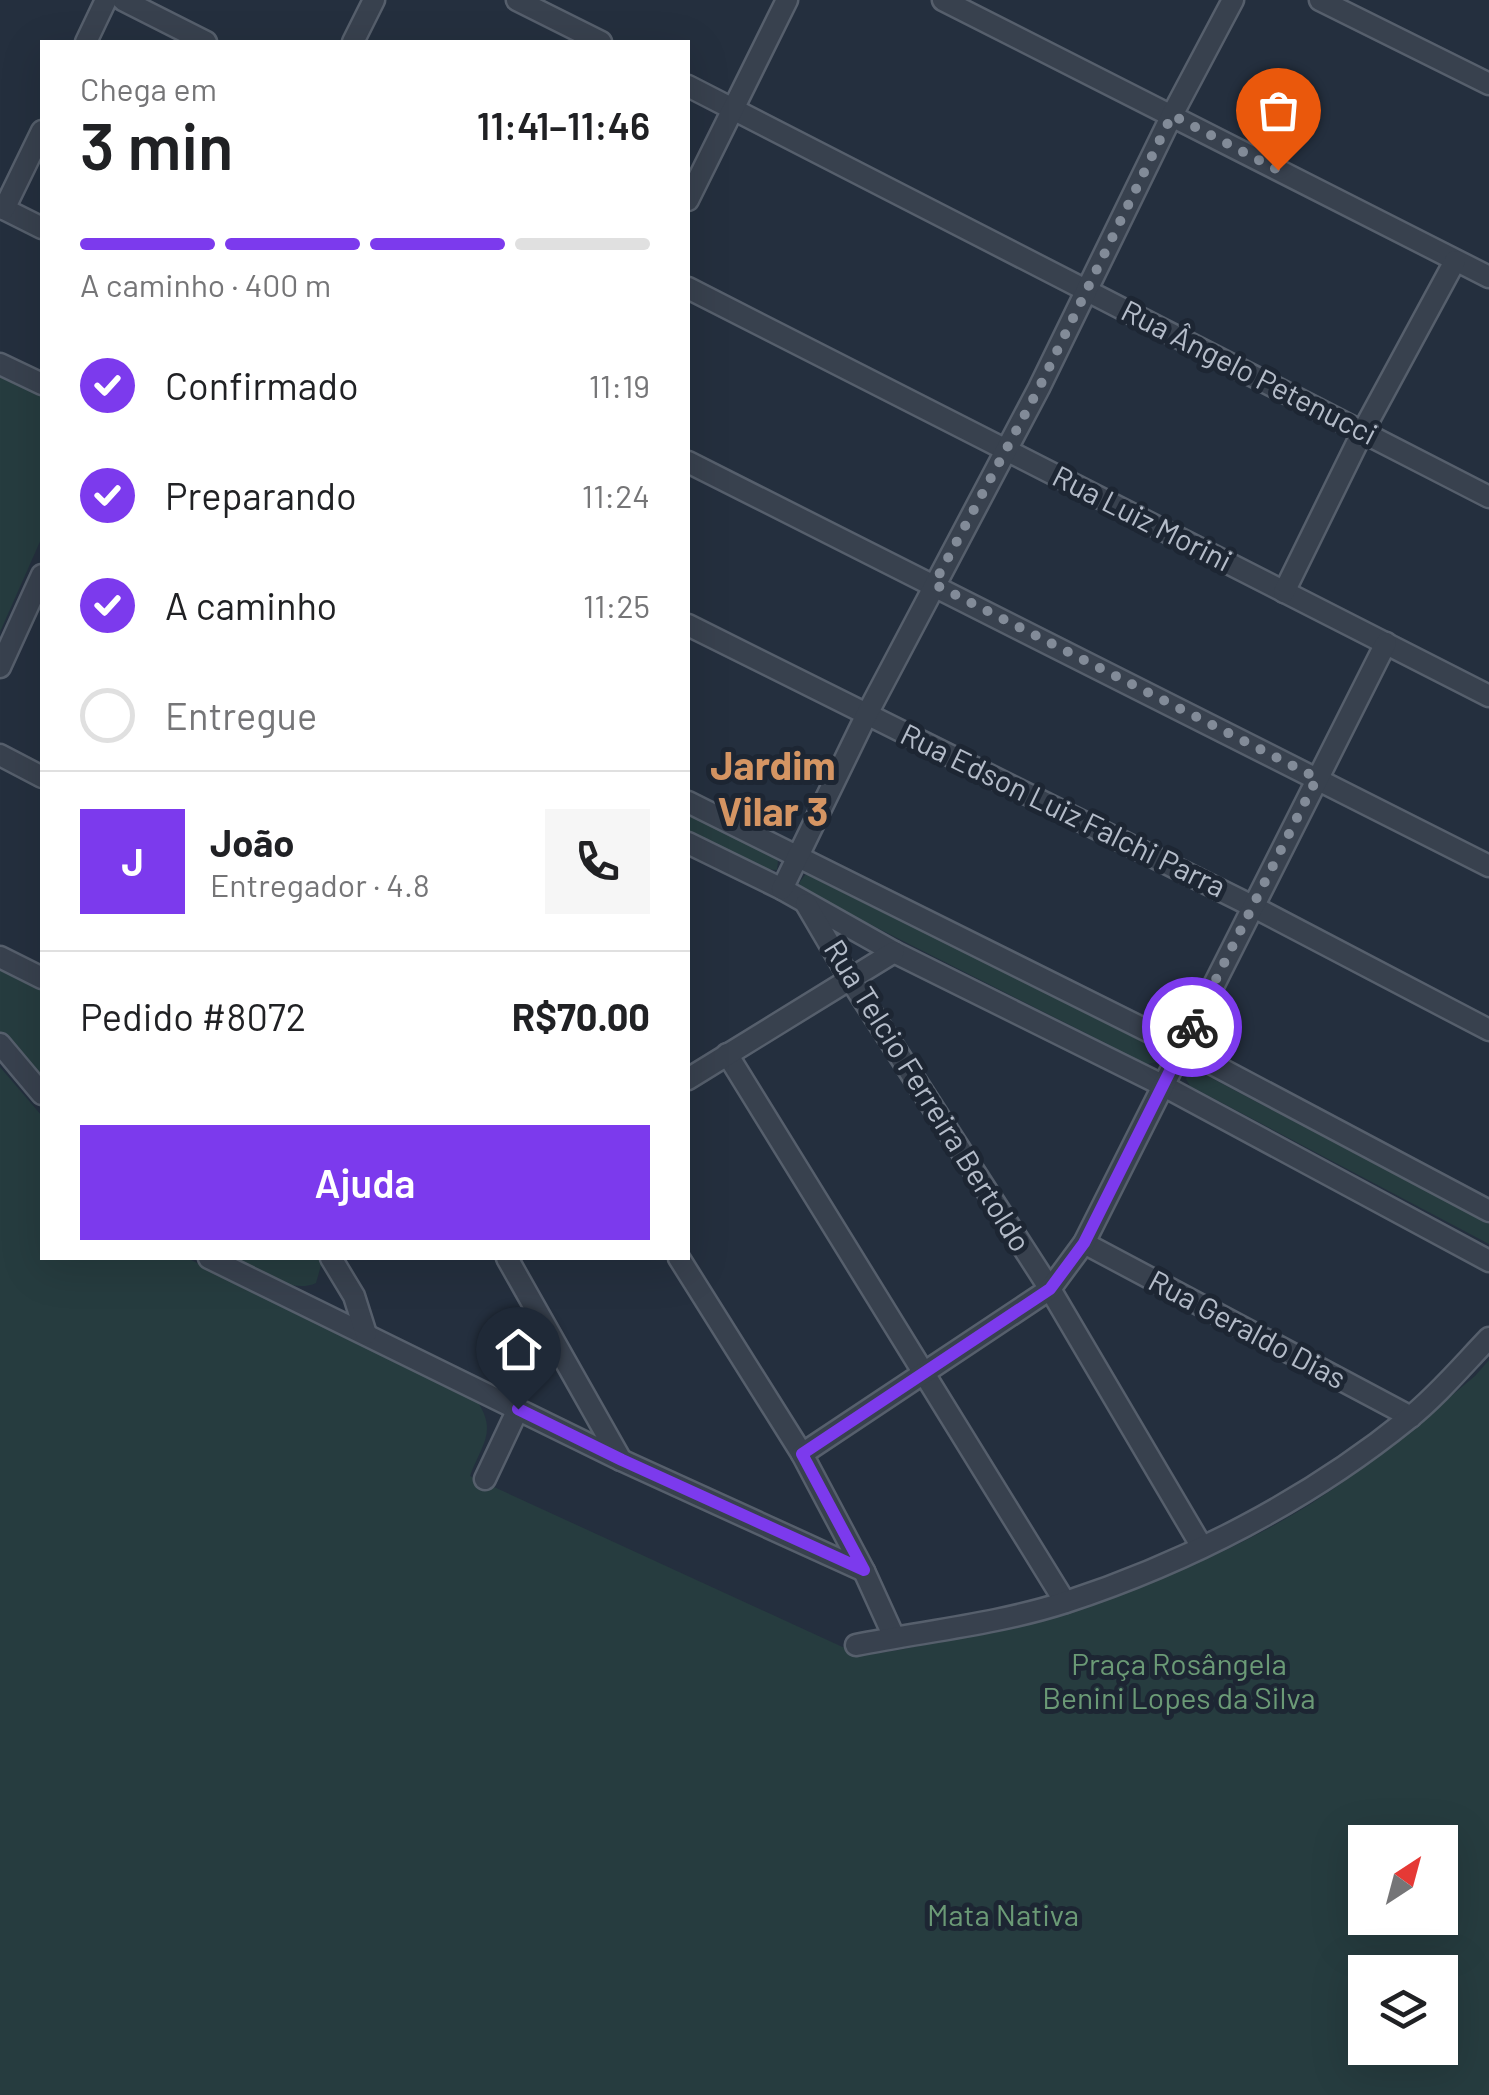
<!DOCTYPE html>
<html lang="pt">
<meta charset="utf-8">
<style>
:root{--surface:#fff;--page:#f6f6f6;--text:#202124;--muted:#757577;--line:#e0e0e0;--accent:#7c3aed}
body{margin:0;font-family:Barlow,sans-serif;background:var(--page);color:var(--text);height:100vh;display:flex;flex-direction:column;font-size:38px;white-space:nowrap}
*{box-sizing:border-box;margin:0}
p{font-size:32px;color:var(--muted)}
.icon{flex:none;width:55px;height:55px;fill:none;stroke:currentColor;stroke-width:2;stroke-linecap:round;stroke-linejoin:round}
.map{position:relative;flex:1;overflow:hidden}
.sheet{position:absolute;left:40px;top:40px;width:650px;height:1220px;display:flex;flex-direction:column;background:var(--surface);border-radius:0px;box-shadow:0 10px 40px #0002}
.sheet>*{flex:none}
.needle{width:65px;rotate:36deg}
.tools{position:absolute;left:1348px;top:1825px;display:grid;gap:20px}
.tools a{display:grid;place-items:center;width:110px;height:110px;border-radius:0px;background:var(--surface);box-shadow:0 10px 40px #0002;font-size:50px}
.pin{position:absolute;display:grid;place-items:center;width:85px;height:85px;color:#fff;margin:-102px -42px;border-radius:50% 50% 50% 0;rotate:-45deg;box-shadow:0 0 10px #0007}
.pin .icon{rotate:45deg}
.courier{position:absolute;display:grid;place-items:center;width:100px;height:100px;margin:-50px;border:8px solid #7c3aed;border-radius:50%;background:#fff;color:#222;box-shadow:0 2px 12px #0007}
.head em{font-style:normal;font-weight:600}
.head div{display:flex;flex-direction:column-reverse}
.head{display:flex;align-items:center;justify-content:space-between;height:170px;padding:0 40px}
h1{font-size:65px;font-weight:600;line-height:75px}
.bar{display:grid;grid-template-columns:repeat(4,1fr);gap:15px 10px;align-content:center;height:120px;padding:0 40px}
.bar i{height:12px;border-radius:8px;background:var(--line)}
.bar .selected{background:var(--accent)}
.bar p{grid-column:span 4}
.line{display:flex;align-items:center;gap:25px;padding:0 40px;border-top:2px solid var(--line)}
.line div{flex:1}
.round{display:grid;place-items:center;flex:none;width:105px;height:105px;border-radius:0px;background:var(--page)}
ol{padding:0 40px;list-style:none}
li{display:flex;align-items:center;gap:30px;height:110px}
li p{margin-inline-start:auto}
li .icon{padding:10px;border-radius:50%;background:var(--accent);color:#fff;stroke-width:4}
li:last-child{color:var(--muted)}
li i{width:55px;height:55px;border:5px solid var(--line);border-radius:50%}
.cta{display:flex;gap:20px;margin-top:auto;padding:20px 40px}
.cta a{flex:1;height:115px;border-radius:0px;background:var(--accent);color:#fff;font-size:40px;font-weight:600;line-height:115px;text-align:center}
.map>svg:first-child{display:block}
</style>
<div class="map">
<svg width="1489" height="2095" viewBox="0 0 1489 2095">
<rect width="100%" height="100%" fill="#242f3e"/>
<g fill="#263c3f" fill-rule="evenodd">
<path d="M0,376L42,396V537L0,632Z"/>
<path d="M688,811L770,853L778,861L777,870L760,869L688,832Z"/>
<path d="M805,875H813L1155,1048L1160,1056L1157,1062L1147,1064L804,891L799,883Z"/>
<path d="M0,967L42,987V1082L0,1033Z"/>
<path d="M0,1067L42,1116V1258H187L477,1401C498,1432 481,1445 470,1476L860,1655C906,1651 950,1639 995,1628C1106,1601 1215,1564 1312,1503C1370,1466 1422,1420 1475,1376L1489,1360V2095H0ZM1365,1842H1440V1918H1365ZM1365,1972H1440V2048H1365Z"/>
<path d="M1198,1071L1489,1224V1244L1190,1086L1186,1079L1188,1072Z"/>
<path d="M235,1258H320L322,1262L316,1283C291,1295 257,1269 235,1258Z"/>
</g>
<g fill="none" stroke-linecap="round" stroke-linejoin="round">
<g stroke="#565f6c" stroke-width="25">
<g id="street">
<path d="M123,0L206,42"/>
<path d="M517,0L601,42"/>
<path d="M943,0L1489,277"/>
<path d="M1320,0L1489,84"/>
<path d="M86,42L106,0"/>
<path d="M353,42L374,0"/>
<path d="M688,86L1489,497"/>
<path d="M688,200L787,0"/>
<path d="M0,207L42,228"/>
<path d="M4,209L42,131"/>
<path d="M688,288L1489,696"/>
<path d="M0,364L42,384"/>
<path d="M688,462L1489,866"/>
<path d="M1284,592L1363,431L1455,261"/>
<path d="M688,625L1252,906L1489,1030"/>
<path d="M0,667L42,575"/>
<path d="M0,755L42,777"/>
<path d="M688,802L1182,1048L1489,1211"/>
<path d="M688,843L782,889L894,952L1162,1085L1489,1261"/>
<path d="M782,889L867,714L1039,388L1172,115L1233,0"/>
<path d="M806,904L850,979L1050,1289L1202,1547"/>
<path d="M0,957L42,978"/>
<path d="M0,1044L42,1094"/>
<path d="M727,1054L1065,1602"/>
<path d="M688,1079L894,952"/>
<path d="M1084,1243L1411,1417"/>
<path d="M209,1258L621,1460L864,1571"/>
<path d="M331,1258L354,1296L366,1334"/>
<path d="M507,1258L621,1460"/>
<path d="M679,1258L802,1454L864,1571L894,1637"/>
<path d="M802,1454L1050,1289L1084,1243L1386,643"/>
<path d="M485,1479L518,1409"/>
<path d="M856,1645C926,1631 998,1624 1066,1602C1188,1562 1308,1500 1408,1419C1437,1396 1463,1365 1489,1338"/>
</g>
</g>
<use href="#street" stroke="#38414e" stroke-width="20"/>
</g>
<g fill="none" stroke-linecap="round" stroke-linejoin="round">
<path stroke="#828b98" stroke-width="10" stroke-dasharray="0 18" d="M1192,1027L1317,778L934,584L1039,388L1172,115L1278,170"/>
<path stroke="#7c3aed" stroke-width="12" d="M518,1409L622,1460L864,1570L802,1454L1050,1289L1084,1243L1192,1027"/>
</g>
<g text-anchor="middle" stroke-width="10" stroke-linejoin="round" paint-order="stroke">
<g font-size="30" fill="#b4bcc9" stroke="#1d2633">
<text transform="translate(1249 373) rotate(27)" y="10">Rua Ângelo Petenucci</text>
<text transform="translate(1142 519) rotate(27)" y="10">Rua Luiz Morini</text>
<text transform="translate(1063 811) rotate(26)" y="10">Rua Edson Luiz Falchi Parra</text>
<text transform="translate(927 1096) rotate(58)" y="10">Rua Telcio Ferreira Bertoldo</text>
<text transform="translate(1247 1330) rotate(28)" y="10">Rua Geraldo Dias</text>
</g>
<g font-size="30" fill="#6b9a76" stroke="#1d2633">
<text x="1179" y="1675">Praça Rosângela<tspan x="1179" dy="34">Benini Lopes da Silva</tspan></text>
<text x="1003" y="1926">Mata Nativa</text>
</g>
<g font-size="40" font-weight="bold" fill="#d59563" stroke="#1d2633">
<text x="773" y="780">Jardim<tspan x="773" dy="46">Vilar 3</tspan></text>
</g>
</g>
</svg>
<div class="tools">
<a><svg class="needle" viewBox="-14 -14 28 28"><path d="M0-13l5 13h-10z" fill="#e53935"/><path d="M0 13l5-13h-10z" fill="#757577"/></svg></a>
<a><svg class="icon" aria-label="layers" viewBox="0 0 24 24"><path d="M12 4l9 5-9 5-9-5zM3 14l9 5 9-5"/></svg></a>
</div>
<div class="pin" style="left:1278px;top:170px;background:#ea580c"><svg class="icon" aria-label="bag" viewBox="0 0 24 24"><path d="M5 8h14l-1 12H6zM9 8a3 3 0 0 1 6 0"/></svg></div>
<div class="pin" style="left:518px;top:1409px;background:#1f2937"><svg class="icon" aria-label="home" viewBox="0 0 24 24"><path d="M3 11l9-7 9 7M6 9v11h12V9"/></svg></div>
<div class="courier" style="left:1192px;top:1027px"><svg class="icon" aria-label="bike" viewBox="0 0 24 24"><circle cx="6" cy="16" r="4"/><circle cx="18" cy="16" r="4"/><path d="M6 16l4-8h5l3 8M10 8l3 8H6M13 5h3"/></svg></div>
<section class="sheet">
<div class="head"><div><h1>3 min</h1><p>Chega em</p></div><em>11:41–11:46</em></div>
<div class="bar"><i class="selected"></i><i class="selected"></i><i class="selected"></i><i></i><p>A caminho · 400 m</p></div>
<ol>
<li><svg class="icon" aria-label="check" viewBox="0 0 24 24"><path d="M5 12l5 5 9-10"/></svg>Confirmado<p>11:19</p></li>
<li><svg class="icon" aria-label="check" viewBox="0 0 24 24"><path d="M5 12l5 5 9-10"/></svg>Preparando<p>11:24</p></li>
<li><svg class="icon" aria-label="check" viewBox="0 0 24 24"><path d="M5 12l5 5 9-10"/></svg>A caminho<p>11:25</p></li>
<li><i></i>Entregue</li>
</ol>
<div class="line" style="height:180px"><b class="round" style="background:var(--accent);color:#fff">J</b><div><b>João</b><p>Entregador · 4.8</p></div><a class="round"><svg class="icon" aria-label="phone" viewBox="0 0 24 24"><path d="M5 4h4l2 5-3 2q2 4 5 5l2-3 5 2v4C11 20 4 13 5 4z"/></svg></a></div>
<div class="line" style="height:130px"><div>Pedido #8072</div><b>R$70.00</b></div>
<div class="cta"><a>Ajuda</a></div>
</section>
</div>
